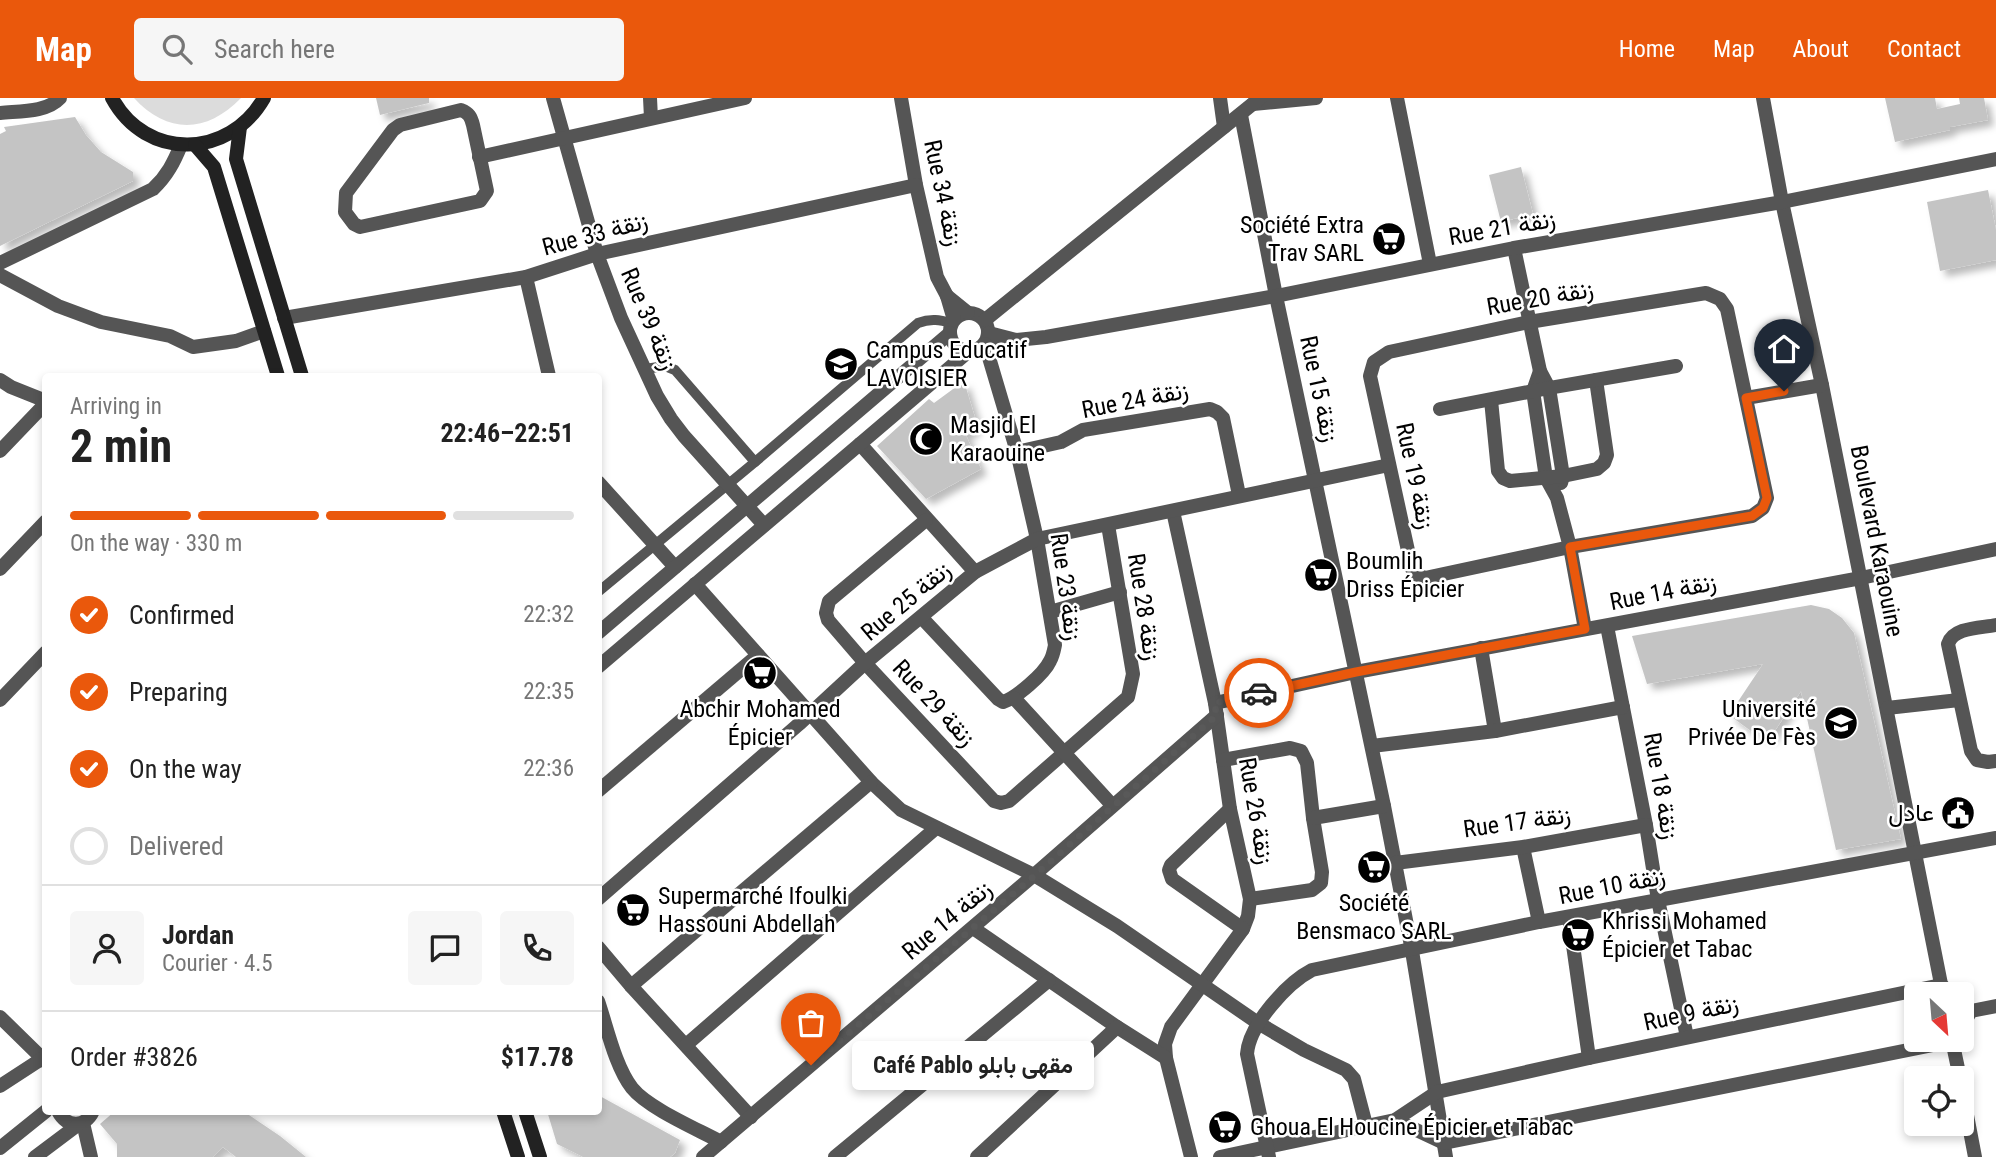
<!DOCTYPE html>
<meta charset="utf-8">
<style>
:root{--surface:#fff;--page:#f6f6f6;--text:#222;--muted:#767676;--line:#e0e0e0;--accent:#ea580c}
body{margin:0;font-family:"Roboto Condensed",Vazirmatn,sans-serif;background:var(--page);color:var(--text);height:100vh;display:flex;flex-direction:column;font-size:26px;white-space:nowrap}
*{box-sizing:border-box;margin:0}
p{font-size:23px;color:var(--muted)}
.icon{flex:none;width:38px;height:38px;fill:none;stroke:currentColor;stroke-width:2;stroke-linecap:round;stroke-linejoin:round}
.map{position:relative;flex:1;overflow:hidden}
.details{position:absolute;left:42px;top:275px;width:560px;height:742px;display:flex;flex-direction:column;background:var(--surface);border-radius:7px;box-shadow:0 4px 10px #0003}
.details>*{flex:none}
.needle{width:46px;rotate:154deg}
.controls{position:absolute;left:1904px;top:884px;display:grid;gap:14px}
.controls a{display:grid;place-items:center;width:70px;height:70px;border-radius:7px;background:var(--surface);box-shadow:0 4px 10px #0003;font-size:35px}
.pin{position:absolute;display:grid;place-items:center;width:60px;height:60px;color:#fff;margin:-72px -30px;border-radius:50% 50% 50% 0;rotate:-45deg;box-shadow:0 0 7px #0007}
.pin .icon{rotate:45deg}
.courier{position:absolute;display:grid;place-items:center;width:70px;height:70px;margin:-35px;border:5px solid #ea580c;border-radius:50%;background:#fff;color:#222;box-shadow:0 2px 9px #0007}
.bubble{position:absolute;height:49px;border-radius:7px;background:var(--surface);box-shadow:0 4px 10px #0003;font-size:23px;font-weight:700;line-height:49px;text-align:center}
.headline em{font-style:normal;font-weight:700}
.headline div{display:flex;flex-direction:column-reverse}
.headline{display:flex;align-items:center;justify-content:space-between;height:119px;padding:0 28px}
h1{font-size:46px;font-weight:700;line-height:52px}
.bar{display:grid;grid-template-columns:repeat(4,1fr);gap:10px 7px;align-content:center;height:84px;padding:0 28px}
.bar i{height:9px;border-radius:5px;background:var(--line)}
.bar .on{background:var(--accent)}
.bar p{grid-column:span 4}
.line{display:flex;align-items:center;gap:18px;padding:0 28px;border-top:2px solid var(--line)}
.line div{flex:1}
.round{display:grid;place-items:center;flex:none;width:74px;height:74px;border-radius:7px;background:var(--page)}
ol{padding:0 28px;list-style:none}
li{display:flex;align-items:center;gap:21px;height:77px}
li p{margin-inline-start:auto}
li .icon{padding:7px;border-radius:50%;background:var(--accent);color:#fff;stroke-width:4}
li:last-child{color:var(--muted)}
li i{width:38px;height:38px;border:4px solid var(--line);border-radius:50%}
header{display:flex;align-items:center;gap:42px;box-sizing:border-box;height:98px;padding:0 35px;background:var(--accent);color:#fff}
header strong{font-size:33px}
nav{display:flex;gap:38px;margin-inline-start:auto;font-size:24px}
.search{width:490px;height:63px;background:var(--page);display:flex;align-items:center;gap:18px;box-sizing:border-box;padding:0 24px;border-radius:7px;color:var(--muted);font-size:26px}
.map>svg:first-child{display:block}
</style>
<header>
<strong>Map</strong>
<div class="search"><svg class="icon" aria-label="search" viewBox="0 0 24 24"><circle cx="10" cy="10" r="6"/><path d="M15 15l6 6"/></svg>Search here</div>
<nav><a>Home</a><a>Map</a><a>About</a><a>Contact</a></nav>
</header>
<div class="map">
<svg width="1996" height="1059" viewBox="0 0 1996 1059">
<defs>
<filter id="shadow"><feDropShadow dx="6" dy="6" stdDeviation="3.5" flood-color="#0004"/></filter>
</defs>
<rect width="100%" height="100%" fill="#fff"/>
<path fill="#dcdcdc" d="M134,0H241C207,35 168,37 134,0Z"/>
<g fill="#c4c4c4" filter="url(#shadow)">
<path d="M376,0H429V5L380,17Z"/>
<path d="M1885,0H1935L1937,11L1960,6L1959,0H1984L1988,22L1950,29V32L1895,44Z"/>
<path d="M75,19L86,37L101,54L133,74V83L0,148V36L6,33L4,29Z"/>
<path d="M1521,69L1533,116L1501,124L1489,77Z"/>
<path d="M1988,92L1996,132V162L1940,173L1927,104Z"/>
<path d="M964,283L976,323L973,325L975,332L965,335L981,371L926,401L877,348L929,301L934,305Z"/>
<path d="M1811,507L1829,511L1842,520L1854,535L1901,741L1836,752L1801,593L1770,640L1751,633L1729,617L1763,566L1647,586L1632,538Z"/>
<path d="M598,997L680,1042L675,1055L670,1059H583L557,1046L547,1013H598Z"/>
<path d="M115,1013H243L280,1038L306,1059H236L223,1049L213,1059H117V1046L100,1026Z"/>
</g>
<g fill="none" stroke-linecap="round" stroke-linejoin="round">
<g stroke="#555" stroke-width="10">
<path d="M645,271L665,268L675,272L755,364L918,225C931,220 940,222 952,225"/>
<path d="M598,494L755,364"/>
</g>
<g stroke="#555" stroke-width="14">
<path d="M553,0L597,156L621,220L657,298L671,321L684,338L764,427"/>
<path d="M650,0L651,20"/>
<path d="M901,0L916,87L937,179L947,198"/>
<path d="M1220,0L1224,29"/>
<path d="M1397,0L1430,166"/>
<path d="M1763,0L1782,104L1822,287L1943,896"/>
<path d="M1253,6L1316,0"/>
<path d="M461,12C469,15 471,19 473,27L487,93L480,103L360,129L354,126L345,114L346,95L393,32L400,27Z"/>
<path d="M0,15C19,13 46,15 60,0"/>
<path d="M1241,17L1276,198L1384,708L1412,853L1446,1059"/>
<path d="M479,59L745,0"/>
<path d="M1514,150L1540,273L1549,290L1563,378L1561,385"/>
<path d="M0,165L153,91C167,78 174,64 181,47"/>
<path d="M0,177L58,208L101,224L170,238L193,249L236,243L264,233"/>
<path d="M526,179L549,278"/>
<path d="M1706,195L1720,201L1727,211L1767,400L1763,410L1752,418L1570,449L1425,480L1417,477L1412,471L1370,278L1374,264L1389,254L1529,224Z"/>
<circle cx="969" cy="234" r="19"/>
<path d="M284,220L526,179L597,156L916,87"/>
<path d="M954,222L947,198L968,215"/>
<path d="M985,222L1260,0"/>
<path d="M1016,242L1046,239L1276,198L1514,150L1782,104L1996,61"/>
<path d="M987,243L1016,242L989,235"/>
<path d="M1540,273L1533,293L1546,380L1557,400L1570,449L1585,531"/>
<path d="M0,282L11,289L46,303"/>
<path d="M1746,300L1822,287"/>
<path d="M1491,302L1498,373L1503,380L1510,383L1563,378L1597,371L1604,365L1607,357L1596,282"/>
<path d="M1440,311L1549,290L1676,268"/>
<path d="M860,346L975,474"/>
<path d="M0,353L46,305"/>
<path d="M1017,354L1061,344L1083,332L1210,311L1217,314L1223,320L1239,397"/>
<path d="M598,384L675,469"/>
<path d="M1173,413L1215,605L1230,711L1250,801L1248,818L1243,831L1171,929L1165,946L1166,960L1191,1059"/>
<path d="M926,422L829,503L826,515L828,522L865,565L994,703L1001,705L1009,703L1128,599L1133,576L1108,427"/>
<path d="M0,471L46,423"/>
<path d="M695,486L871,684L901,712L1034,777L1117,828L1258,925L1304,952L1346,972L1354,981L1366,1027"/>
<path d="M1050,514L1120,494"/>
<path d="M922,520L998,601L1003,604C1016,600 1044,576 1050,563C1053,558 1054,552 1055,547L1037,441L1017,354L985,246"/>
<path d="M1996,527C1981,530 1953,529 1948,546L1971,653L1977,662L1988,664L1996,663"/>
<path d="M1607,528L1646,727L1658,802L1687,939"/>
<path d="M598,535L950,235"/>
<path d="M1481,550L1495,633"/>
<path d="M598,569L968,254"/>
<path d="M1014,600L1112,707"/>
<path d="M0,602L46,554"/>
<path d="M1215,605L1356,574L1861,480L1996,451"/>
<path d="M1887,610L1959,602"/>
<path d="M1372,648L1495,633L1623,609"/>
<path d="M1223,662L1290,650L1301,653L1307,665L1313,720L1322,774L1321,785L1312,792L1250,801"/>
<path d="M598,693L758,557"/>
<path d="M1230,711L1171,767L1169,772L1172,781L1243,831"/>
<path d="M1313,720L1384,708"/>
<path d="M1523,749L1539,824"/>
<path d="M1395,765L1523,749L1646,727"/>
<path d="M598,801L799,626L865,565L975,474L1037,441L1389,367"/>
<path d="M1569,819L1589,960"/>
<path d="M973,830L1117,929L1166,960"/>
<path d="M598,849L631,888L751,1019"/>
<path d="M631,888L871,684"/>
<path d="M598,903C607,929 615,968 632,990C648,1010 697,1031 721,1044"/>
<path d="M0,919L46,964"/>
<path d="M1962,928L1971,913L1996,908"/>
<path d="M1952,942L1960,980"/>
<path d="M686,947L936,730"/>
<path d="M0,988L43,960"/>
<path d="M1962,991L1975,1059"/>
<path d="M58,1013C67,1030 85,1030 93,1013"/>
<path d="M1395,1022L1444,1045L1953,943L1954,942"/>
<path d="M83,1025L91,1059"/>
<path d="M0,1050L46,1013"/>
<path d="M35,1059L79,1026"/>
<path d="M703,1059L1034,777L1217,617"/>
<path d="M835,1059L1049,882"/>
<path d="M977,1059L1117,929"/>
<path d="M1220,1059L1395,1022L1437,994L1589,960L1941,887L1949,893"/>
<path d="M1269,1059L1247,956C1249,927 1287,885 1312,872L1539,824L1996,740"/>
</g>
<g stroke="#222" stroke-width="14">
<path d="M112,0C146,63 229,61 264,0"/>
<path d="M240,29L236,61L302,278"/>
<path d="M195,47L214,69L278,278"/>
<path d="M503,1013L518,1059"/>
<path d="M525,1013L540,1059"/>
</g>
</g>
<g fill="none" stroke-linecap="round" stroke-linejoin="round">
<path stroke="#595959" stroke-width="7" stroke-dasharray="0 12.6" d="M811,967L1034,778L1217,617L1214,605L1259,595"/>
<path stroke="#ea580c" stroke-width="9" d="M1259,595L1356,574L1585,531L1570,449L1752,418L1763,410L1767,400L1746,300L1784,293"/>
</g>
<defs>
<g id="supermarket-disc" transform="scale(1.75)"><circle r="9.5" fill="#000" stroke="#fff"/><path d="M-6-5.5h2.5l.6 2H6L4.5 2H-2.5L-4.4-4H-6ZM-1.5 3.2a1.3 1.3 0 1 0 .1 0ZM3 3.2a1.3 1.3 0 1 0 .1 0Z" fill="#fff"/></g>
<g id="school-disc" transform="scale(1.75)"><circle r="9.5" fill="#000" stroke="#fff"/><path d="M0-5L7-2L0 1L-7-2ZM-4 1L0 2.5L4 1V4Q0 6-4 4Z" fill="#fff"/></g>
<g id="mosque-disc" transform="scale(1.75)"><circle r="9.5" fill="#000" stroke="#fff"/><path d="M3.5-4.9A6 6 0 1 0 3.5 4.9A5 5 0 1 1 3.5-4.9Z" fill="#fff"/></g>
<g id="civic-disc" transform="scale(1.75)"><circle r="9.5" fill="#000" stroke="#fff"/><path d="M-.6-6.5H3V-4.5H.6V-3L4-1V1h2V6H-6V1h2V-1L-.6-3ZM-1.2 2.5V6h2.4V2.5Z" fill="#fff"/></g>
</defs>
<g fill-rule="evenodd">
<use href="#supermarket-disc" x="1389" y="141"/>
<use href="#school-disc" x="841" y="266"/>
<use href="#mosque-disc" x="926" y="341"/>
<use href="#supermarket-disc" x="1321" y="477"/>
<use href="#supermarket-disc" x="760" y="575"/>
<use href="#school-disc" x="1841" y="625"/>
<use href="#civic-disc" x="1958" y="715"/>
<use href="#supermarket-disc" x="1374" y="769"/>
<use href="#supermarket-disc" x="633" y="812"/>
<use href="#supermarket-disc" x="1578" y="837"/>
<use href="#supermarket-disc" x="1225" y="1029"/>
</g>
<g text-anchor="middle" stroke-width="5" stroke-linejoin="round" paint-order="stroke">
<g font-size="24" fill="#000" stroke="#fff">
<text transform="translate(943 95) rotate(78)" y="8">Rue 34 زنقة</text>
<text transform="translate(1502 130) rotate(-10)" y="8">Rue 21 زنقة</text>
<text transform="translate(595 136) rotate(-15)" y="8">Rue 33 زنقة</text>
<text transform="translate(1540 200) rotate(-10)" y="8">Rue 20 زنقة</text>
<text transform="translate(649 221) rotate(67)" y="8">Rue 39 زنقة</text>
<text transform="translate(1319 291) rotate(78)" y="8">Rue 15 زنقة</text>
<text transform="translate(1135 302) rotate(-11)" y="8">Rue 24 زنقة</text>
<text transform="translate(1415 378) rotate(78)" y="8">Rue 19 زنقة</text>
<text transform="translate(1877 443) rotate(79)" y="8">Boulevard Karaouine</text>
<text transform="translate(1066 489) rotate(82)" y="8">Rue 23 زنقة</text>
<text transform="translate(1663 494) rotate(-11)" y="8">Rue 14 زنقة</text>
<text transform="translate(906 503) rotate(-40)" y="8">Rue 25 زنقة</text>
<text transform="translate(1144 509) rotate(81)" y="8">Rue 28 زنقة</text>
<text transform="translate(934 605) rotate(47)" y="8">Rue 29 زنقة</text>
<text transform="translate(1661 688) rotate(80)" y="8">Rue 18 زنقة</text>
<text transform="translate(1256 713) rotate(80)" y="8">Rue 26 زنقة</text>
<text transform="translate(1517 724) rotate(-8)" y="8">Rue 17 زنقة</text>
<text transform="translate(1612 788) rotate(-11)" y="8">Rue 10 زنقة</text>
<text transform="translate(947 822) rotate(-40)" y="8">Rue 14 زنقة</text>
<text transform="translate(1691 915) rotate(-12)" y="8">Rue 9 زنقة</text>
</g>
<g font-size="24" fill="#000" stroke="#fff" text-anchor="start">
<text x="1364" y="135" text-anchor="end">Société Extra<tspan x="1364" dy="28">Trav SARL</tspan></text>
<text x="866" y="260">Campus Educatif<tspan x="866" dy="28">LAVOISIER</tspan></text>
<text x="950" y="335">Masjid El<tspan x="950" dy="28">Karaouine</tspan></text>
<text x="1346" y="471">Boumlih<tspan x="1346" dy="28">Driss Épicier</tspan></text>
<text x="760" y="619" text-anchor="middle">Abchir Mohamed<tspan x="760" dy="28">Épicier</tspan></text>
<text x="1816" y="619" text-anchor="end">Université<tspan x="1816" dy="28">Privée De Fès</tspan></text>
<text x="1934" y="723" text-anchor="end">عادل</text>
<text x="658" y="806">Supermarché Ifoulki<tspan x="658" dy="28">Hassouni Abdellah</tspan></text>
<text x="1374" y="813" text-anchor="middle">Société<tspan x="1374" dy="28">Bensmaco SARL</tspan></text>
<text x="1602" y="831">Khrissi Mohamed<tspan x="1602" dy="28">Épicier et Tabac</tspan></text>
<text x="1250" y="1037">Ghoua El Houcine Épicier et Tabac</text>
</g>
</g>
</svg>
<div class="controls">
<a><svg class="needle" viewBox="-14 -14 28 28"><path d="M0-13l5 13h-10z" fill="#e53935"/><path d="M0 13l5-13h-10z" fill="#767676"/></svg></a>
<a><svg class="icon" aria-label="locate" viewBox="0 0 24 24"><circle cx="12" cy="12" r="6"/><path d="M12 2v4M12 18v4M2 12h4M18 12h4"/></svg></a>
</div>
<div class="pin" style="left:811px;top:967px;background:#ea580c"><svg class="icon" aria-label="bag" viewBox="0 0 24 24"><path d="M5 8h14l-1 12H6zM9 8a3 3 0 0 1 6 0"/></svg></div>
<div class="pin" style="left:1784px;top:293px;background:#1f2937"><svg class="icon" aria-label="home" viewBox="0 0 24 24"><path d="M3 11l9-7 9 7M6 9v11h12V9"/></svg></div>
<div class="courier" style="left:1259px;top:595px"><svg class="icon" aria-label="car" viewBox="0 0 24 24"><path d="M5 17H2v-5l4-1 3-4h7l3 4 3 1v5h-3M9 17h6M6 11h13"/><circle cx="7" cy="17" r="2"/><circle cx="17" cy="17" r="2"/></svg></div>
<div class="bubble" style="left:852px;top:943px;width:242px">Café Pablo مقهى بابلو</div>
<section class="details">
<div class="headline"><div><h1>2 min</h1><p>Arriving in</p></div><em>22:46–22:51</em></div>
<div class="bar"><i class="on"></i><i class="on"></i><i class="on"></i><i></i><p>On the way · 330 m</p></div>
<ol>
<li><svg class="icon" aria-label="check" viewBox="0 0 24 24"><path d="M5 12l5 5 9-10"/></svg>Confirmed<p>22:32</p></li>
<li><svg class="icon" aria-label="check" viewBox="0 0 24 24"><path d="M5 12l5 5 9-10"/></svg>Preparing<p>22:35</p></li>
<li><svg class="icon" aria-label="check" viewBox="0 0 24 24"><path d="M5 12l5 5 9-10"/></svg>On the way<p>22:36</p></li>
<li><i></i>Delivered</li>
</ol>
<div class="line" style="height:126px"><a class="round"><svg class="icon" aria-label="person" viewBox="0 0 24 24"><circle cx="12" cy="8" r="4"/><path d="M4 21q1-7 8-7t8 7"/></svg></a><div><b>Jordan</b><p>Courier · 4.5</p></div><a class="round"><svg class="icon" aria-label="chat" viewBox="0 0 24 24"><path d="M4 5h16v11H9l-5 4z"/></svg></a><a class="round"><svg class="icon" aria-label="phone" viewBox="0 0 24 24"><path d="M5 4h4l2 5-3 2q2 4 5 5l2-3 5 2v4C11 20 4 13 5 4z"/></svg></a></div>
<div class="line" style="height:91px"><div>Order #3826</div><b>$17.78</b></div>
</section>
</div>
